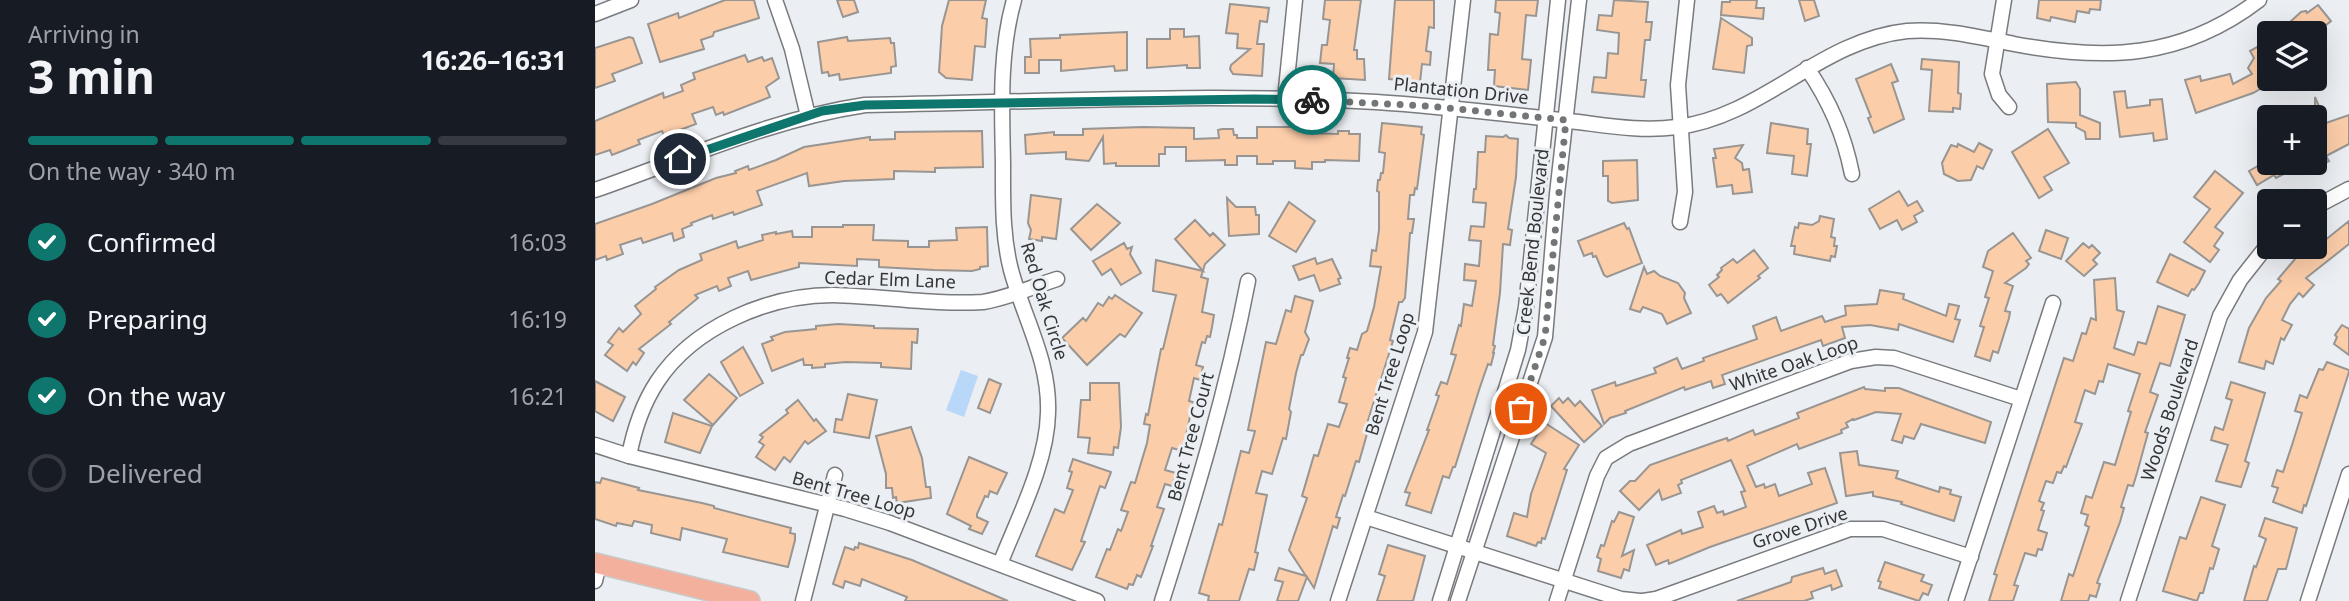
<!DOCTYPE html>
<meta charset="utf-8">
<style>
:root{--surface:#171b24;--page:#20242c;--text:#f1f3f6;--muted:#9ea1a6;--line:#363941;--accent:#0f766e}
body{margin:0;font-family:"Noto Sans",sans-serif;background:var(--page);color:var(--text);height:100vh;display:flex;flex-direction:column;font-size:26px;white-space:nowrap}
*{box-sizing:border-box;margin:0}
p{font-size:23px;color:var(--muted)}
.icon{flex:none;width:38px;height:38px;fill:none;stroke:currentColor;stroke-width:2;stroke-linecap:round;stroke-linejoin:round}
.map{position:relative;flex:1;overflow:hidden}
.panel{display:flex;flex-direction:column;background:var(--surface);width:595px}
.panel>*{flex:none}
.buttons{position:absolute;left:1662px;top:21px;display:grid;gap:14px}
.buttons a{display:grid;place-items:center;width:70px;height:70px;border-radius:7px;background:var(--surface);box-shadow:0 7px 28px #0002;font-size:35px}
.pin{position:absolute;display:grid;place-items:center;width:60px;height:60px;color:#fff;margin:-30px;border:4px solid #fff;border-radius:50%;box-shadow:0 2px 7px #0007}
.courier{position:absolute;display:grid;place-items:center;width:70px;height:70px;margin:-35px;border:5px solid #0f766e;border-radius:50%;background:#fff;color:#222;box-shadow:0 2px 9px #0007}
.head em{font-style:normal;font-weight:700}
.head div{display:flex;flex-direction:column-reverse}
.head{display:flex;align-items:center;justify-content:space-between;height:119px;padding:0 28px}
h1{font-size:46px;font-weight:700;line-height:52px}
.bar{display:grid;grid-template-columns:repeat(4,1fr);gap:10px 7px;align-content:center;height:84px;padding:0 28px}
.bar i{height:9px;border-radius:5px;background:var(--line)}
.bar .on{background:var(--accent)}
.bar p{grid-column:span 4}
ol{padding:0 28px;list-style:none}
li{display:flex;align-items:center;gap:21px;height:77px}
li p{margin-inline-start:auto}
li .icon{padding:7px;border-radius:50%;background:var(--accent);color:#fff;stroke-width:4}
li:last-child{color:var(--muted)}
li i{width:38px;height:38px;border:4px solid var(--line);border-radius:50%}
main{display:flex;flex:1;min-height:0}
.map>svg:first-child{display:block}
</style>
<main>
<section class="panel">
<div class="head"><div><h1>3 min</h1><p>Arriving in</p></div><em>16:26–16:31</em></div>
<div class="bar"><i class="on"></i><i class="on"></i><i class="on"></i><i></i><p>On the way · 340 m</p></div>
<ol>
<li><svg class="icon" aria-label="check" viewBox="0 0 24 24"><path d="M5 12l5 5 9-10"/></svg>Confirmed<p>16:03</p></li>
<li><svg class="icon" aria-label="check" viewBox="0 0 24 24"><path d="M5 12l5 5 9-10"/></svg>Preparing<p>16:19</p></li>
<li><svg class="icon" aria-label="check" viewBox="0 0 24 24"><path d="M5 12l5 5 9-10"/></svg>On the way<p>16:21</p></li>
<li><i></i>Delivered</li>
</ol>
</section>
<div class="map">
<svg width="1754" height="601" viewBox="0 0 1754 601">
<rect width="100%" height="100%" fill="#ebeef2"/>
<path fill="#b9d7f9" d="M366,370L383,376L369,417L351,410Z"/>
<g fill="#fccda9" stroke="#989592" stroke-width="2">
<path d="M130,0H159L164,18L119,32L118,36L106,40L109,49L65,62L53,24L83,13L84,18Z"/>
<path d="M242,0H259L263,12L248,17Z"/>
<path d="M354,0H391L387,18L392,19L390,47L380,46L377,80L351,78L344,72L347,26Z"/>
<path d="M730,0H766L759,50H762V59H769L770,80L738,78L739,64L725,63L727,45H732L735,20L728,19Z"/>
<path d="M800,0H839V28L834,27L831,51L836,52L835,65L827,64L825,82L794,79Z"/>
<path d="M901,0H943L941,16L931,15L927,59L936,60L933,90L899,86L900,70H893L895,34L903,35L905,13L900,12Z"/>
<path d="M1019,0L1053,2L1051,22H1057L1055,40H1050L1046,80H1051L1049,97L997,92L999,77L1011,78L1013,53L1023,54L1024,33L1002,30L1004,15L1017,16Z"/>
<path d="M1135,0H1162L1161,8H1169L1168,19L1126,15L1127,2H1135Z"/>
<path d="M1204,0H1219L1224,16L1210,21Z"/>
<path d="M1444,0H1506L1505,10L1495,9L1494,13L1482,11L1480,22L1456,17L1455,21L1442,18Z"/>
<path d="M635,4L674,8L672,22L665,21L662,44H669L667,76L638,74L635,69L636,65L655,49L642,48L643,34L631,33Z"/>
<path d="M1723,5L1736,21L1721,33H1685L1699,26L1695,22L1706,12L1711,11L1712,13Z"/>
<path d="M1126,18L1157,38V45L1152,46L1149,73L1118,69Z"/>
<path d="M575,29H589V37L604,36L605,68H592V65L552,68V39H575Z"/>
<path d="M532,32V70L520,71L519,66L466,71V60H444V73H430V57H436L435,39L465,38V35Z"/>
<path d="M34,37L38,38L47,63L17,74L20,81L0,88V48Z"/>
<path d="M252,37L253,41L295,38L296,43H299L301,66L296,67V73L245,80L244,74L234,76L233,72L227,73L223,42Z"/>
<path d="M1675,40V65L1664,71L1672,85L1658,93L1601,113L1590,80L1605,76L1606,81L1635,74L1638,84L1657,74L1653,68L1659,58L1655,51Z"/>
<path d="M150,55L153,62L167,57L169,61L177,58L184,78L171,87L175,97L129,115L128,112L121,115L118,107L97,114L101,124L69,136L67,131L43,140L45,144L17,155L15,150L0,155V121L68,93L69,98L88,91L86,85L100,79L98,73Z"/>
<path d="M1327,59L1364,62L1363,93L1366,94L1365,109L1358,108V112L1334,111L1337,70L1326,69Z"/>
<path d="M1296,64L1303,81L1297,83L1309,119L1279,133L1273,118L1276,117L1261,79Z"/>
<path d="M1481,82L1485,89V115L1505,123V139H1491L1490,132L1481,127V123L1453,122L1452,84Z"/>
<path d="M1530,91L1532,108L1555,105V100L1567,99L1572,139L1559,141L1558,133L1525,137L1519,92Z"/>
<path d="M1720,97L1731,123L1754,115V144L1731,156L1734,161L1724,166L1720,161Z"/>
<path d="M787,123L827,127L826,134L829,135L822,189L820,188L819,195H815L813,219H819L817,233H815L810,298L807,302H804L795,340L798,341L769,433L772,434L764,462L761,461L750,496L748,495L741,517L745,518L742,528L738,526L719,588L712,577L703,601H682L688,582L680,580L684,568L711,576L694,550L712,498L707,496L719,455L723,456L733,424L744,427L752,404L744,402L751,378L748,377L754,358H752L755,348L762,350L767,334L772,331L779,307L786,267L775,266L777,250L781,251L784,230V192L782,191L783,180H785L786,173H788L790,153L784,152Z"/>
<path d="M1176,123L1213,129L1212,144H1216L1212,176L1197,174L1199,156L1172,153Z"/>
<path d="M548,127L599,128V139L624,138L623,130L627,129H638L639,135H642V138H662V127H715V133L743,134V131H754V134H765L764,161L730,160V162H717V169L700,168V161H678V164H662V156H642V165H630V160L591,161V147H570V154H564V166H521V163L509,164L508,137L494,161L471,159V152L431,154L430,135L459,132V135H488V129Z"/>
<path d="M1453,129L1474,163L1449,177L1457,190L1444,198L1417,152Z"/>
<path d="M387,131L388,167L340,168V172L299,171V179L249,181L214,186L212,173L162,191L167,205L139,215L138,212L118,219L117,215L96,223L97,225L87,229L89,237L79,241L77,233L48,243L46,238L25,245L28,254L12,260L11,256L0,260V224L57,204L121,178L141,173L140,171L153,166L154,170L181,160L209,147L275,137V140L300,139V132Z"/>
<path d="M911,135L914,138L923,139L921,177L913,229L917,230L915,245L908,244L905,293L898,345L900,346L898,353H899L896,365L893,364L885,387L860,467H858L854,478L848,476L836,513L811,505L815,493L810,492L834,430H832L844,396L841,395L846,382L852,384L861,355L856,354L864,325L866,326L869,304L877,306L881,281L869,280L870,264L884,266L886,241L874,240L876,226L889,227L891,203L878,202L879,189H881L883,152H890L891,136L908,137Z"/>
<path d="M1384,143L1397,150L1388,169L1382,166L1376,180L1363,181L1349,174L1347,163L1356,145L1362,147L1363,144L1379,152Z"/>
<path d="M1148,145L1140,158L1147,163L1148,170L1154,169L1157,192L1138,194L1137,185L1122,187L1118,158H1121L1119,149Z"/>
<path d="M1675,159V163H1687L1693,172L1681,178L1679,175L1662,185L1654,171Z"/>
<path d="M1042,160L1043,200L1017,203L1013,201V176H1008V161Z"/>
<path d="M1620,171L1648,193L1620,227L1628,233L1619,246L1624,250L1615,262L1589,242L1615,209L1599,197Z"/>
<path d="M1304,191L1313,206L1322,201L1328,211L1319,216L1322,222L1307,230L1302,220L1285,229L1274,209Z"/>
<path d="M436,195L466,199L461,239L447,237V241L434,239L436,230L433,223Z"/>
<path d="M632,198L641,207H660L661,215H664V234L634,236Z"/>
<path d="M694,202L720,221L701,252L674,236Z"/>
<path d="M502,204L525,223L496,250L476,229Z"/>
<path d="M1225,216L1239,219L1236,237L1240,238L1239,246H1242L1240,257L1236,256L1235,261L1199,254L1200,246H1196L1200,227L1203,228L1204,223L1217,225L1224,221Z"/>
<path d="M600,220L615,236L618,233L630,245L610,264L606,277L613,279L607,312L619,315L617,327L615,337L612,336L610,343L607,342L601,365L608,367L605,380L599,378L594,401L598,402L588,451L577,448L570,470L581,473L577,486L570,484L562,507L569,509L556,546H558L546,577L542,575L538,585L534,584L532,589L501,577L512,549L515,550L523,529L526,531L533,512L526,510L536,482L540,483L552,443L555,425L549,424L551,414L553,415L566,349H568L581,295L558,291L561,260L608,271L580,239Z"/>
<path d="M1754,221V244L1711,278L1719,285L1708,297L1704,293L1695,304L1687,320L1697,325L1689,340L1686,338L1678,364L1671,361L1669,369L1644,362L1654,328L1671,298L1686,281L1683,279L1700,259L1716,247H1720V243L1727,239L1729,241Z"/>
<path d="M1029,223L1032,229L1034,228L1047,263L1012,277L1009,275L1001,256L998,257L997,253L989,256L983,241Z"/>
<path d="M248,225H279L278,240L313,241V247H334V241L362,240L361,228L392,227L393,266L385,267V269L377,271L339,270L284,267V260L262,259V266L204,263V267L156,280L153,271L133,278L136,286L124,291L122,286L100,295L103,298L74,322L76,324L44,349L49,353L41,365L38,362L32,371L10,355L18,345L13,342L24,328L28,332L46,314L40,306L61,289L60,287L84,270L107,260L105,254L141,241L143,248L168,240L167,235L181,232V234L197,231L198,237H217V227H248Z"/>
<path d="M1451,230L1473,238L1466,259L1444,251Z"/>
<path d="M1418,233L1436,258L1431,261L1434,264L1431,268L1410,283L1418,286L1410,311L1415,312L1414,318L1403,353L1398,351L1395,361L1380,356L1389,327L1385,326L1394,298L1390,297L1398,271L1388,267L1393,251Z"/>
<path d="M529,243L532,249L537,247L535,254L546,273L526,285L516,269L507,275L498,261Z"/>
<path d="M1488,243L1494,248L1497,245L1505,253L1498,260L1502,264L1489,276L1471,261Z"/>
<path d="M1159,250L1173,268L1163,276L1165,278L1133,303L1126,294L1122,296L1114,285L1124,277L1122,275L1127,270L1126,268L1138,259L1142,263Z"/>
<path d="M1575,254L1610,271L1604,283L1599,290L1597,289L1593,296L1562,282Z"/>
<path d="M720,258L722,264L737,259L746,278L743,279L745,284L725,291L719,275L704,280L698,266Z"/>
<path d="M1049,267L1052,274L1059,271L1065,276L1083,283L1090,293L1089,298L1096,313L1072,324L1067,314L1048,307L1045,312L1035,309Z"/>
<path d="M1520,278L1522,310L1529,312L1519,348L1539,355L1543,342L1551,344L1563,306L1590,315L1575,366L1565,363L1555,392L1563,395L1550,432L1553,433L1542,473L1538,486L1533,485L1526,507L1529,508L1525,522L1502,583L1505,584L1501,597L1495,595L1493,601H1466L1474,574L1478,576L1494,527L1490,525L1493,515L1486,513L1491,496L1497,498L1509,462L1520,465L1536,412L1533,411L1545,374L1513,364L1508,382L1504,381L1500,394L1490,390L1480,422L1487,424L1471,467L1469,466L1466,473L1462,472L1458,483L1451,481L1444,501L1449,503L1446,510L1449,511L1443,530L1452,533L1447,550L1443,549L1441,556L1430,553L1419,585L1423,586L1418,601H1394L1402,575L1399,574L1469,358L1478,361L1487,333L1491,334L1496,318L1501,320L1499,280Z"/>
<path d="M1285,290L1309,294L1308,299L1351,316L1354,304L1364,306L1360,319L1365,320L1358,342L1304,324L1303,330L1275,325L1247,327L1250,338L1228,346L1226,340L1127,375L1130,384L1118,388L1116,381L1090,390L1089,387L1030,411L1031,413L1015,418L1009,424L997,390L1020,382L1021,386L1061,373L1059,368L1082,358L1087,369L1109,361L1108,358L1162,339L1158,326L1181,317L1186,331L1227,316L1230,322L1251,315L1250,306L1282,304Z"/>
<path d="M520,295L547,313L530,337L525,334L492,365L467,338L488,318L491,321L503,303L508,306L514,297L517,299Z"/>
<path d="M700,296L718,301L710,332L714,339L708,355H706L701,373L694,409L696,412L691,439L688,438L677,474L667,471L661,493L672,495L660,552L663,553L659,570L654,569L644,601H613L614,596L604,593L624,524L627,525L646,451L654,453L660,431L653,430L671,342L681,344L691,310L696,312Z"/>
<path d="M243,324L279,326V328L323,329L322,343L317,342L316,369L286,367V363L251,362L230,364V367L217,368V365H209L208,359L177,371L167,344L178,340L176,337L190,332L221,329V326Z"/>
<path d="M1747,325L1754,329V355L1739,344L1742,337L1740,335Z"/>
<path d="M148,347L168,383L145,396L126,362Z"/>
<path d="M1732,362L1754,370V372L1711,506L1709,505L1707,513L1678,502L1683,488L1677,486L1682,470L1688,472L1697,445L1707,413L1700,411L1705,395L1712,398L1724,369L1728,370Z"/>
<path d="M114,374L142,398L118,425L89,400Z"/>
<path d="M394,379L406,384L395,413L383,408Z"/>
<path d="M0,381L30,397L18,421L0,411Z"/>
<path d="M1636,382L1670,393L1650,461L1654,463L1646,487L1621,481L1633,445L1616,440L1620,427L1628,430L1637,400L1631,398Z"/>
<path d="M495,383H524L526,427L523,448L519,447L518,455L493,453L495,438L483,437L486,400H495Z"/>
<path d="M1269,387L1270,389L1290,391V388H1304L1396,422L1390,443L1326,424L1319,439L1309,436L1307,443L1297,440L1306,414L1281,412L1259,420L1258,419L1251,423L1253,427L1246,430L1247,433L1204,449L1202,444L1152,466L1161,487L1169,484L1170,488L1180,484L1184,496L1217,484L1213,473L1230,468L1242,503L1115,547L1074,564L1073,560L1061,565L1052,545L1086,530L1087,534L1108,527L1103,512L1119,506L1122,513L1128,511L1129,515L1151,507L1146,492L1150,491L1136,460L1086,480L1087,483L1083,485L1086,493L1067,500L1064,490L1044,510L1025,491L1035,481H1040L1055,465L1123,441L1132,438L1133,441L1158,430L1160,435L1204,418L1202,413Z"/>
<path d="M253,394L282,400L274,438L239,432L241,419L247,420Z"/>
<path d="M964,398L968,403L973,398L980,406L985,401L1007,426L989,442L956,406Z"/>
<path d="M203,400L219,421L221,419L231,431L213,444L210,441L195,462L189,457L180,470L161,457L169,445L164,442L168,437L165,435L193,413L191,410Z"/>
<path d="M78,413L117,426L105,453L70,442Z"/>
<path d="M950,423L984,445L969,469L972,470L950,539L947,538L946,543L943,542L941,546L912,536L919,513L932,517L936,494L951,453L936,444Z"/>
<path d="M316,427L327,458L331,487H335L336,498L302,503L301,497L298,498L297,488H291V474L281,436Z"/>
<path d="M1262,451L1264,465L1303,471L1301,478L1344,492L1345,487L1356,490L1355,494L1366,497L1359,521L1306,504L1307,502L1278,496V492L1251,496L1245,453Z"/>
<path d="M374,457L412,473L402,494L395,491L393,497L390,496L382,514V517L393,522L387,534L374,529L376,526L352,514Z"/>
<path d="M478,459L516,472L510,488L505,486L486,541L490,542L477,570L441,556L460,509L469,513L478,490L472,488L477,472L474,471Z"/>
<path d="M7,478L44,488L43,490L107,503L119,506V508L196,528L195,533L200,534V540L193,567L128,552L132,539L87,528L85,540L56,533L57,525L39,521L37,526L22,523L21,526L0,519V482L5,483Z"/>
<path d="M1606,497L1630,505L1617,546L1624,549L1618,569L1615,568L1608,593H1605L1602,601L1568,591L1585,537L1591,539Z"/>
<path d="M1024,512L1039,517L1027,556L1039,550L1034,571L1029,569L1026,578L1003,571L1006,559L1002,557L1006,545L1009,546L1017,521L1019,522Z"/>
<path d="M1670,518L1702,528L1691,569H1683L1672,601H1649L1659,566L1661,567L1671,539L1664,536Z"/>
<path d="M264,543L317,560L413,601H310L312,597L267,579L265,586L250,581L248,588L238,584L250,547L259,550L260,547L263,548Z"/>
<path d="M793,545L830,556L818,601H782L790,576L784,574Z"/>
<path d="M1290,562L1329,575L1326,581L1337,585L1333,595L1328,593L1324,601L1284,588L1286,582L1283,581Z"/>
<path d="M1228,568L1230,574L1241,570L1247,586L1237,590L1236,585L1216,592L1218,598L1209,601H1142L1196,582L1197,577Z"/>
</g>
<g fill="none" stroke-linecap="round" stroke-linejoin="round">
<g stroke="#787a7e" stroke-width="17">
<g id="minor">
<path d="M180,0L197,49L213,116"/>
<path d="M1409,0L1397,74L1404,95L1414,107"/>
<path d="M0,14L36,0"/>
<path d="M1212,68C1235,102 1249,134 1257,174"/>
<path d="M690,99L700,0"/>
<path d="M0,190C89,159 177,119 270,105C440,102 611,93 781,102C845,106 910,114 974,121C1010,125 1045,132 1082,127C1167,117 1225,40 1312,31C1347,28 1384,37 1419,44C1510,61 1587,59 1664,0"/>
<path d="M1720,207L1754,189"/>
<path d="M1085,222L1090,192L1083,85L1092,0"/>
<path d="M0,445L34,456L250,509L295,523L502,601"/>
<path d="M34,456C39,430 47,405 62,382C98,327 173,295 238,295C288,296 338,305 388,302C413,298 437,287 462,279"/>
<path d="M771,517L1026,599L1045,601"/>
<path d="M405,564C423,518 452,463 453,413C455,361 429,319 416,270C407,235 408,200 408,164C407,109 404,53 419,0"/>
<path d="M0,581L4,564"/>
<path d="M208,601L240,475"/>
<path d="M567,601C601,494 632,391 653,281"/>
<path d="M743,601L830,332L868,0"/>
<path d="M845,601L923,350L931,307L963,0"/>
<path d="M863,601L950,337L962,194L984,0"/>
<path d="M962,601L1002,476L1011,458L1034,444L1256,361L1281,357L1299,358L1426,399"/>
<path d="M1048,601L1061,599L1255,529H1288L1376,557"/>
<path d="M1361,601L1458,303"/>
<path d="M1533,601L1625,316L1645,280L1675,242"/>
<path d="M1713,601L1754,474"/>
</g>
</g>
<g stroke="#cacacb" stroke-width="22">
<path id="major" d="M0,563L155,601"/>
</g>
<use href="#minor" stroke="#fff" stroke-width="14"/>
<use href="#major" stroke="#f3b09c" stroke-width="19"/>
</g>
<g fill="none" stroke-linecap="round" stroke-linejoin="round">
<path stroke="#737678" stroke-width="7" stroke-dasharray="0 12.6" d="M717,100L832,106L971,120L950,337L926,409"/>
<path stroke="#0f766e" stroke-width="9" d="M85,159L227,111L270,105L659,99L717,100"/>
</g>
<g text-anchor="middle" stroke-width="6" stroke-linejoin="round" paint-order="stroke">
<g font-size="18" fill="#333536" stroke="#ebeef2">
<text transform="translate(866 91) rotate(6)" y="6">Plantation Drive</text>
<text transform="translate(938 242) rotate(-84)" y="6">Creek Bend Boulevard</text>
<text transform="translate(295 280) rotate(2)" y="6">Cedar Elm Lane</text>
<text transform="translate(449 301) rotate(73)" y="6">Red Oak Circle</text>
<text transform="translate(1199 364) rotate(-19)" y="6">White Oak Loop</text>
<text transform="translate(795 374) rotate(-73)" y="6">Bent Tree Loop</text>
<text transform="translate(1575 410) rotate(-72)" y="6">Woods Boulevard</text>
<text transform="translate(596 437) rotate(-75)" y="6">Bent Tree Court</text>
<text transform="translate(259 495) rotate(16)" y="6">Bent Tree Loop</text>
<text transform="translate(1205 528) rotate(-18)" y="6">Grove Drive</text>
</g>
</g>
</svg>
<div class="buttons">
<a><svg class="icon" aria-label="layers" viewBox="0 0 24 24"><path d="M12 4l9 5-9 5-9-5zM3 14l9 5 9-5"/></svg></a>
<a>+</a>
<a>−</a>
</div>
<div class="pin" style="left:926px;top:409px;background:#ea580c"><svg class="icon" aria-label="bag" viewBox="0 0 24 24"><path d="M5 8h14l-1 12H6zM9 8a3 3 0 0 1 6 0"/></svg></div>
<div class="pin" style="left:85px;top:159px;background:#1f2937"><svg class="icon" aria-label="home" viewBox="0 0 24 24"><path d="M3 11l9-7 9 7M6 9v11h12V9"/></svg></div>
<div class="courier" style="left:717px;top:100px"><svg class="icon" aria-label="bike" viewBox="0 0 24 24"><circle cx="6" cy="16" r="4"/><circle cx="18" cy="16" r="4"/><path d="M6 16l4-8h5l3 8M10 8l3 8H6M13 5h3"/></svg></div>
</div>
</main>
